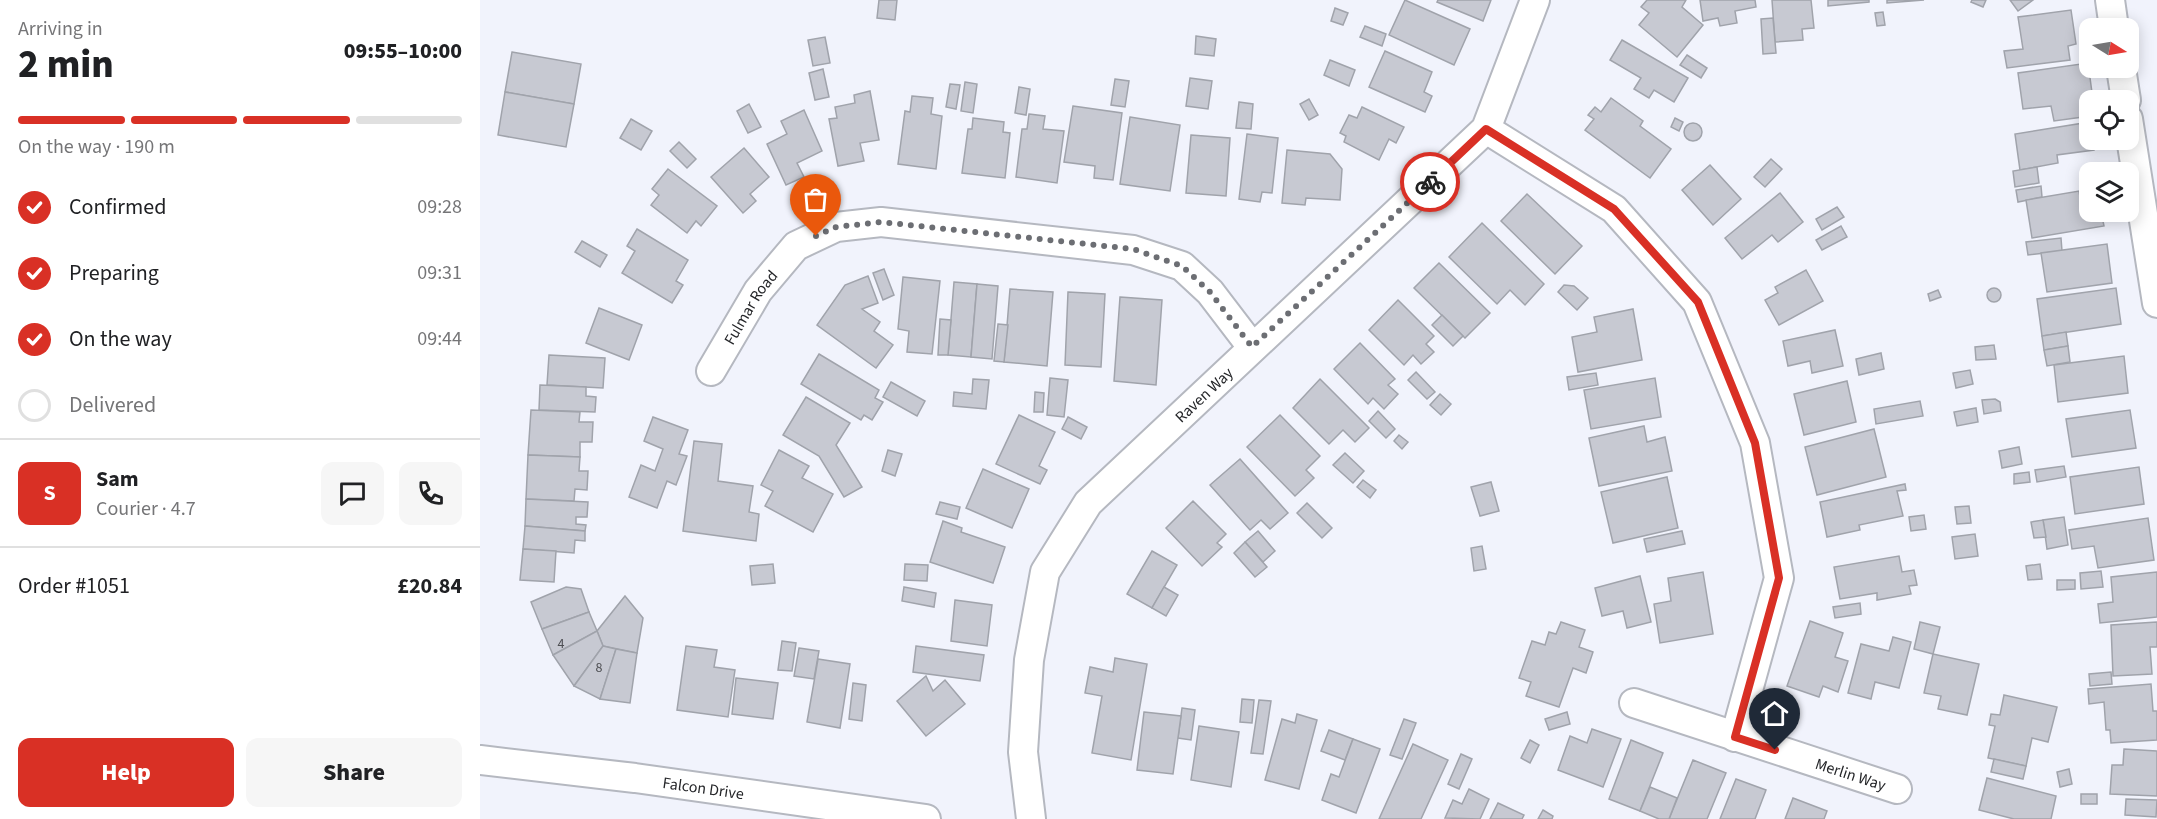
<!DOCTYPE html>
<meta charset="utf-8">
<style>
:root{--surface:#fff;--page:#f6f6f6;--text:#202124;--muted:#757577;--line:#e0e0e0;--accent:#d93025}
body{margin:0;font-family:"Source Sans 3",sans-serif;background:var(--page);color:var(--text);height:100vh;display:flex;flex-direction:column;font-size:22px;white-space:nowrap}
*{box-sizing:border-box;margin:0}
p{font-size:20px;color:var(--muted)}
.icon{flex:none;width:33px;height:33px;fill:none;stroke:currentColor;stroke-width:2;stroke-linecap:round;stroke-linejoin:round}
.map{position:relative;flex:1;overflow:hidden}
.details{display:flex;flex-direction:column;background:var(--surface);width:480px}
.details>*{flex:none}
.needle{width:39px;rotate:101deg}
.fabs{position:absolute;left:1599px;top:18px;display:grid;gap:12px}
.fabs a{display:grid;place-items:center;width:60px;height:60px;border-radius:12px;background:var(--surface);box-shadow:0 3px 15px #0003;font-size:30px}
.pin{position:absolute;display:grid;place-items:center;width:51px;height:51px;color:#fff;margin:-62px -26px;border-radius:50% 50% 50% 0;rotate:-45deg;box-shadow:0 0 6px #0007}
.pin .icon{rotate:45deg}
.courier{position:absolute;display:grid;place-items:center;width:60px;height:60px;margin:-30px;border:4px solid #d93025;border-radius:50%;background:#fff;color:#222;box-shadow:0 2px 8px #0007}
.head em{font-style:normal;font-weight:800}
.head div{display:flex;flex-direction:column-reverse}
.head{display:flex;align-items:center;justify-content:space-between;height:102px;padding:0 18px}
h1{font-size:39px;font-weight:800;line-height:45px}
.bar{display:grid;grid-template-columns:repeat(4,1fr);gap:9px 6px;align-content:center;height:72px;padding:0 18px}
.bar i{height:8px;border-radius:4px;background:var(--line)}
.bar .selected{background:var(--accent)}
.bar p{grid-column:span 4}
.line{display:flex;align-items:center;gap:15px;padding:0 18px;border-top:2px solid var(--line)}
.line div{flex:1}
.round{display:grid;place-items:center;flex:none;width:63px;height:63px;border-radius:12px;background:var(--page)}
ol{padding:0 18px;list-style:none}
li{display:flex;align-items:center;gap:18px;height:66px}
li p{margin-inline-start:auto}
li .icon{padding:6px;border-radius:50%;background:var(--accent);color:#fff;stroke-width:4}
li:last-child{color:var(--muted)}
li i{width:33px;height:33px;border:3px solid var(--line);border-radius:50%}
.button{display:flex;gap:12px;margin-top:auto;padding:12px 18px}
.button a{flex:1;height:69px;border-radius:12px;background:var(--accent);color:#fff;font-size:24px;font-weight:800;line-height:69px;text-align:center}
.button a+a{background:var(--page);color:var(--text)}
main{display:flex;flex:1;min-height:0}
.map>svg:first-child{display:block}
</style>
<main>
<section class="details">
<div class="head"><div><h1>2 min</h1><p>Arriving in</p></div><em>09:55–10:00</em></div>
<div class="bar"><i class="selected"></i><i class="selected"></i><i class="selected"></i><i></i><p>On the way · 190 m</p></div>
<ol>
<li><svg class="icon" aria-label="check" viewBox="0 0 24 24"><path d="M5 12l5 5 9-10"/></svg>Confirmed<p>09:28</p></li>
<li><svg class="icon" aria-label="check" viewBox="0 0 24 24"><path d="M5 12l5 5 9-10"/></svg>Preparing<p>09:31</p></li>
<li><svg class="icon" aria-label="check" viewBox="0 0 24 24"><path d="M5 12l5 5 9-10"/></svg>On the way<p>09:44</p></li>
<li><i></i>Delivered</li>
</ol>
<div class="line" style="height:108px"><b class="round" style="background:var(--accent);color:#fff">S</b><div><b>Sam</b><p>Courier · 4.7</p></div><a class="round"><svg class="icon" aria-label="chat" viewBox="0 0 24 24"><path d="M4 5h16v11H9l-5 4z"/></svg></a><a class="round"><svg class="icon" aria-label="phone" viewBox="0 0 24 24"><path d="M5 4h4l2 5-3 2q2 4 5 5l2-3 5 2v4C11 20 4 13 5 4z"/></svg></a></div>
<div class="line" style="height:78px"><div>Order #1051</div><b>£20.84</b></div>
<div class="button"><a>Help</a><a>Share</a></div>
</section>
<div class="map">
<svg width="1677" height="819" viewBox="0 0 1677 819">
<rect width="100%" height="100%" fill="#f1f3fc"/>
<g fill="#c7c9d2" stroke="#a0a3ab" stroke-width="1.5">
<path d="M399,0H417L415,20L397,18Z"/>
<path d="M925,0L990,29L974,65L909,35Z"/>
<path d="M958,0H1011L1003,21L957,2Z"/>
<path d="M1167,0H1206L1202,7L1223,25L1197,57L1159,25L1169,13L1161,7Z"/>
<path d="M1220,0H1275L1276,7L1255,11L1257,23L1240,26L1238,18L1223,21Z"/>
<path d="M1292,0H1331L1334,28L1322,29L1323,40L1295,42Z"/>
<path d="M1348,0H1389V2L1348,6Z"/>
<path d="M1407,0H1444L1407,3Z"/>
<path d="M1492,0H1506L1503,7L1491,2Z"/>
<path d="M1530,0H1553L1538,11Z"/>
<path d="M855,8L868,13L863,25L851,21Z"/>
<path d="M1591,10L1596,44L1588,46L1590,60L1527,68L1524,51L1543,49L1538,17Z"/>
<path d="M1403,12L1405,25L1397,26L1395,13Z"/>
<path d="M1293,18L1296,53L1283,54L1281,19Z"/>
<path d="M885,26L906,34L902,46L880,37Z"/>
<path d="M716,36L736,39L734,56L715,54Z"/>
<path d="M345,37L350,63L333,66L328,40Z"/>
<path d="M1142,40L1208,78L1194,102L1174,90L1169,98L1154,89L1161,78L1130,60Z"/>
<path d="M905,51L952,72L944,92L952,96L945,112L889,87Z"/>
<path d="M32,52L101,64L94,104L25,92Z"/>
<path d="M1207,55L1227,68L1221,78L1200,65Z"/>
<path d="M850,60L875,70L869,86L844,75Z"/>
<path d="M1608,63L1613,100H1610V116L1574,121L1571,106L1543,109L1538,73Z"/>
<path d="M343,69L349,97L335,100L329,73Z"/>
<path d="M710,78L732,81L728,109L706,106Z"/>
<path d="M635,79L649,81L645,107L631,105Z"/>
<path d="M485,82L497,84L493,113L481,111Z"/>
<path d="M470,84L480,85L476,109L466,107Z"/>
<path d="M539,87L550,89L546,115L535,113Z"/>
<path d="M390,91L399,140L380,143L384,161L358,166L349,119L357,118L355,107L375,103L374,95Z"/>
<path d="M25,92L94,104L86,147L18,135Z"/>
<path d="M432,96L453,98L451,114L462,116L456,169L418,164L425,111L430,112Z"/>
<path d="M1131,98L1163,121L1160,126L1191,149L1170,178L1105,130L1114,119L1108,115L1115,107L1121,112Z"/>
<path d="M829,99L838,115L829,120L820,104Z"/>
<path d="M759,102L773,104L771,129L756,128Z"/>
<path d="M269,104L281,127L268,133L257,111Z"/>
<path d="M593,106L642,113L633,180L614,178L615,166L584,162Z"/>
<path d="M882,107L924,127L916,143L909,139L899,160L864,142L866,136L860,133L869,115L877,118Z"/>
<path d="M324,110L342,151L317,163L324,177L306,185L287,144L307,134L301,121Z"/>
<path d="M549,114L565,116L563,129L584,131L577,183L536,177L542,129H547Z"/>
<path d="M650,117L700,125L690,191L640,184Z"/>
<path d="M493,118L524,122L523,132L530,133L525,178L482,173L488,129H492Z"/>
<path d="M1195,118L1203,122L1199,131L1191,127Z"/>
<path d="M151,119L172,131L161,150L140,138Z"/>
<path d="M1610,122V140H1613L1614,150L1577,155L1578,163L1540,170L1535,134Z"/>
<circle cx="1213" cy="132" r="9"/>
<path d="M767,134L798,138L792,193L782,192L780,202L759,199Z"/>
<path d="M711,135L750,138L746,196L706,193Z"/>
<path d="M199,142L216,159L207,168L190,151Z"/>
<path d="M264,148L289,177L270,194L276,201L263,213L231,177Z"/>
<path d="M807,150L850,154L862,169L860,200L826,198L825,205L802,203Z"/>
<path d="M1291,159L1302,169L1285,187L1274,177Z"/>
<path d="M1230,165L1261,199L1233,225L1202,190Z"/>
<path d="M1557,167L1559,183L1535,187L1533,171Z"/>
<path d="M188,169L237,206L221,226L216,221L207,233L171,205L179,195L172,189Z"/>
<path d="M1561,186L1562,197L1538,202L1536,190Z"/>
<path d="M1599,191L1601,202L1610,201V212H1621L1624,226L1552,238L1546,200Z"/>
<path d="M1300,193L1323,222L1298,242L1292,235L1262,259L1245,238Z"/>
<path d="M1047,194L1102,246L1075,274L1021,221Z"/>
<path d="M1357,207L1364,217L1342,230L1336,219Z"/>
<path d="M1002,223L1064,284L1045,305L1030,290L1017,304L969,257Z"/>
<path d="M1361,226L1367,237L1342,250L1336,240Z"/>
<path d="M157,229L208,260L196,281L203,285L192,303L142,273L155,251L147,246Z"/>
<path d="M1581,238L1582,251L1548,255L1546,242Z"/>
<path d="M102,241L127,255L120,267L95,252Z"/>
<path d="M1627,244L1632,283L1567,292L1561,253Z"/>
<path d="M959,263L1010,313L985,338L934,288Z"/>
<path d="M404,269L414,295L403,300L393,273Z"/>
<path d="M1326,270L1343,301L1299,325L1285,300L1298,293L1295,287Z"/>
<path d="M388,276L398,303L382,309L400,322L394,331L413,345L396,368L337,325L365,285Z"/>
<path d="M423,277L460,281L452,354L427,352L429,331L418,329Z"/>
<path d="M474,282L497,284L491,357L468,355Z"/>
<path d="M497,284L518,286L512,359L491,357Z"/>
<path d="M1084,285L1094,286L1108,298L1097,310L1078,292Z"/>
<path d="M1636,288L1641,324L1562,336L1557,299Z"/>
<circle cx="1514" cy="295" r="7"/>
<path d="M530,289L573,292L567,366L524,362Z"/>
<path d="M1458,290L1461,297L1450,301L1448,294Z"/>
<path d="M588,292L625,294L621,367L585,365Z"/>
<path d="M640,297L682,300L676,385L634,381Z"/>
<path d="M918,300L954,336L946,344L954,352L941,364L933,355L924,365L889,330Z"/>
<path d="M119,308L162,325L149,360L106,343Z"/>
<path d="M1153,309L1162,360L1098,372L1092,337L1117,332L1114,317Z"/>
<path d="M962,315L983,336L973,346L952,325Z"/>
<path d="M460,319L471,320L468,355H458Z"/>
<path d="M518,324L528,325L524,362L514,361Z"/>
<path d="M1355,330L1363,366L1332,373L1330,361L1308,366L1303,341Z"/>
<path d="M1586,332L1588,346L1564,350L1562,336Z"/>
<path d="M880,343L915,379L908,385L918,394L904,409L893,398L888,404L854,369Z"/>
<path d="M1514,345L1516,359L1496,360L1495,347Z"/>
<path d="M1588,346L1590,362L1567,366L1564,350Z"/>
<path d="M1401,353L1404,369L1379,375L1376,359Z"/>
<path d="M339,354L399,390L395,398L403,402L392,420L384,415L381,420L321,384Z"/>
<path d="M69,355L125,358L123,388L67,385Z"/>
<path d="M1644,356L1648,393L1578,402L1574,365Z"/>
<path d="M1490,370L1493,384L1476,388L1473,373Z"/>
<path d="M936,372L955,392L947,399L928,380Z"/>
<path d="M1116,373L1118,385L1089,390L1087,377Z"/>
<path d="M570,378L588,380L584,417L567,415Z"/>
<path d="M1175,378L1181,417L1111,429L1104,390Z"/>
<path d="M493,379L509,380L506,409L473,406L474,392L492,394Z"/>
<path d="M840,379L889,428L875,442L863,430L849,444L813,408Z"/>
<path d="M1367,381L1376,422L1324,435L1314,394Z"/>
<path d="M411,382L445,401L437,416L403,397Z"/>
<path d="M60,385L106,387V396L116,397L115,412L59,410Z"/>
<path d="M555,392L564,393L563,412H554Z"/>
<path d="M960,394L971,404L961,415L950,405Z"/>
<path d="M326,397L370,423L356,445L382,487L364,497L339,456L303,435Z"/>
<path d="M1515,399L1520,402L1521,411L1504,414L1502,400Z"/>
<path d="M1440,401L1443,416L1396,424L1394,409Z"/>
<path d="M1496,408L1498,422L1477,426L1474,412Z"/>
<path d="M51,410L100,412L99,422H113L112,442H100V457L48,455Z"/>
<path d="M1650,410L1656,448L1592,457L1586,419Z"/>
<path d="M898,411L915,429L906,438L889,421Z"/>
<path d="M539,415L575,432L559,466L567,470L560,484L516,464Z"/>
<path d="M800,415L840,456L826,470L834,478L815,496L767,447Z"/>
<path d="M173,417L208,430L199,454L207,456L196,485L187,481L177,508L149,497L161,465L175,471L183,449L164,441Z"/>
<path d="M588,417L607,427L601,439L582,429Z"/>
<path d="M1164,426L1167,442L1185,437L1192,471L1119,486L1109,438Z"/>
<path d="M1394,429L1406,477L1337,495L1325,447Z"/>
<path d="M919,435L928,442L922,449L914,441Z"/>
<path d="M214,441L242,444L238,481L273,486L269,512L279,514L276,541L203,531Z"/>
<path d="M1539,447L1542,464L1522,468L1519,451Z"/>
<path d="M299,450L329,466L322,478L353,494L333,532L285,506L293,491L281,485Z"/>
<path d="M408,450L422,454L415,476L402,471Z"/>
<path d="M865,453L884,471L873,483L853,465Z"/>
<path d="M48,455L100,457L99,471H108L107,490L95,489L94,501L46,499Z"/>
<path d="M760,459L808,513L790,529L781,520L770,530L730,485Z"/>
<path d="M1584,466L1586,477L1557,482L1555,470Z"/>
<path d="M1659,467L1664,504L1595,514L1590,477Z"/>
<path d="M503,469L549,489L532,528L486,508Z"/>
<path d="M1549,472L1550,482L1534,484V474Z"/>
<path d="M1187,477L1198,528L1133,543L1121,492Z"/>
<path d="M883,480L896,490L890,498L877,487Z"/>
<path d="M1011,482L1019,511L1000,516L991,487Z"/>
<path d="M1425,484L1426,490L1417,491L1423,516L1379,525L1380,530L1347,537L1340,502Z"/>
<path d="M46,499L108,502L107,517H96V524L106,525L105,531L45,526Z"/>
<path d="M713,501L746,534L737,543L742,547L722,566L686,528Z"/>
<path d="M460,502L480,507L477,519L456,514Z"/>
<path d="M827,503L852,528L842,538L817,513Z"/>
<path d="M1489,506L1491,523L1477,524L1475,507Z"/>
<path d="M1444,515L1446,529L1431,531L1429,517Z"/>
<path d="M1584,517L1588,545L1567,549L1563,520Z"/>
<path d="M1668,518L1674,560L1618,568L1614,546L1592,549L1589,530Z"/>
<path d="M1563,520L1566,537L1554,538L1551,522Z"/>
<path d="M463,521L482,528L481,532L525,547L513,583L450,562Z"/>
<path d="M45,526L105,531V541L95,540L94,553L43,549Z"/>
<path d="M778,531L795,551L783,562L765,542Z"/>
<path d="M1202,531L1205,544L1167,552L1164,539Z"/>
<path d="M1495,534L1498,556L1475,559L1472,537Z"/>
<path d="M765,542L787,567L775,577L754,553Z"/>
<path d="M1002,546L1006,569L994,571L991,548Z"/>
<path d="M43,549L76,551L74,582L40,580Z"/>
<path d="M672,551L697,565L672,608L647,594Z"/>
<path d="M1419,556L1422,572L1434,570L1437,585L1429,586L1431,594L1397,600V593L1360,599L1354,567Z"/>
<path d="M293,564L295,583L272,585L270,566Z"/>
<path d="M425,564L448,565L447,581L424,580Z"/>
<path d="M1560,564L1562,579L1548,580L1546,566Z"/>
<path d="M1621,571L1623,587L1601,589L1600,573Z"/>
<path d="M1223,572L1233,634L1180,643L1174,604L1191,601L1188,578Z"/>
<path d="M1677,572V617L1620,623L1618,604L1633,602L1631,577Z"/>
<path d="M1160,576L1171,622L1147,628L1143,611L1122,616L1115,588Z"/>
<path d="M1577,580H1595V589L1577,590Z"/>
<path d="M86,587L101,589L109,612L62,629L51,602Z"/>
<path d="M424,587L456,593L454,607L422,601Z"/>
<path d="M684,587L698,595L686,616L672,608Z"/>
<path d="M145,596L163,618L157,653L123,646L117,631Z"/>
<path d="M475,600L512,605L507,646L471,641Z"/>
<path d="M1380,603L1381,614L1355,618L1353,607Z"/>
<path d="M109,612L117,631L73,655L62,629Z"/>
<path d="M1330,621L1363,633L1355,657L1368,661L1358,692L1343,686L1339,697L1307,686Z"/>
<path d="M1081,622L1105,630L1099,647L1113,652L1106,673L1093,668L1079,707L1046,696L1051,682L1039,678L1052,641L1065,645L1069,632L1076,634Z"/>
<path d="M1440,622L1460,627L1453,654L1434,649Z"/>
<path d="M1677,622V647H1670L1672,674L1633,676L1631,625Z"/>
<path d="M117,631L123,646L94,686L73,655Z"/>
<path d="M1413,637L1431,642L1419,688L1395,682L1391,699L1368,693L1381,644L1409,651Z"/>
<path d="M302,641L316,643L312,671L298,670Z"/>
<path d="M123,646L136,649L120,699L94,686Z"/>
<path d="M206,646L237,650L234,667L255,670L248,717L197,710Z"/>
<path d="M436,646L504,655L500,681L433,672Z"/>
<path d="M319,648L339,651L334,679L314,676Z"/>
<path d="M136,649L157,653L150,703L120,699Z"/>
<path d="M1453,654L1499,664L1487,715L1458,709L1461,696L1444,693Z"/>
<path d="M635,658L667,664L651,760L612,753L622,696L605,693L610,667L633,672Z"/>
<path d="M338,659L370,664L360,728L327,722Z"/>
<path d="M1631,672L1632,684L1610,686L1609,674Z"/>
<path d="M446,676L453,691L465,680L485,704L446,736L417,701Z"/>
<path d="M256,678L298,683L293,719L252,714Z"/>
<path d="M373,683L386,685L382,721L369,719Z"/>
<path d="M1671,684L1673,711H1677V740L1631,743L1630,730H1626L1624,702L1609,704L1608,689Z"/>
<path d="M1524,695L1577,707L1568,742L1552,738L1546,766L1508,758L1515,726L1509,725L1511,714L1520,715Z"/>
<path d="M762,699L774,700L772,723L760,722Z"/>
<path d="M779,700L791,701L783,754L771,753Z"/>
<path d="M702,708L715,710L711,740L698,738Z"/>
<path d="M664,712L701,716L693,774L657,770Z"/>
<path d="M1087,712L1090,724L1069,730L1065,719Z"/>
<path d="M817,714L837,720L819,789L785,780L802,719L815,723Z"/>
<path d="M924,719L936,723L922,759L910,755Z"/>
<path d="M719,726L759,732L751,787L711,780Z"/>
<path d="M1112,729L1141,739L1123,787L1078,770L1090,736L1107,743Z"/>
<path d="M849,730L873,739L865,760L841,751Z"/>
<path d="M873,739L900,749L876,813L842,800L851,774L859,777Z"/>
<path d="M1050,740L1059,745L1050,763L1041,758Z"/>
<path d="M1151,740L1183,753L1160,811L1129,799Z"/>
<path d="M933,744L968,760L941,819H899Z"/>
<path d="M1644,749L1677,751V796L1630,794L1632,765H1643Z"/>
<path d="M981,754L992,759L979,789L968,784Z"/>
<path d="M1514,759L1546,766L1543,779L1511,772Z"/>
<path d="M1213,760L1246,773L1227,819H1189Z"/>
<path d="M1589,769L1592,784L1580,787L1577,772Z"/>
<path d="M1507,778L1576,796L1571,819H1534L1499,810Z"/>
<path d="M1256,779L1286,790L1275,819H1240Z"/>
<path d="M1170,787L1197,798L1189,819H1179L1160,811Z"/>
<path d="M989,789L1009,799L1000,819L965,818L973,800L982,804Z"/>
<rect x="1601" y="794" width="16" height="10"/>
<path d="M1313,798L1347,811L1344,819H1305Z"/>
<path d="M1646,799L1677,800L1676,817L1645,815Z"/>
<path d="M1018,803L1044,815L1042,819H1010Z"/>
<path d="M1063,810L1073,816L1072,819H1058Z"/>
</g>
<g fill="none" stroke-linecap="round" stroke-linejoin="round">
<g stroke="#b5b8c0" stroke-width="32">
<g id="minor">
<path d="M1630,0L1634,28"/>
<path d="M1641,68L1646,100"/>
<path d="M1648,119L1677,303"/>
<path d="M1006,129L1134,209L1217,302L1275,443L1299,578L1255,737"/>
<path id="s1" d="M231,371L278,291L316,246L356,227L401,222L653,250L702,266L730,292L772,347"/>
<path id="s2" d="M1154,703L1417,789"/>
<path id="s3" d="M0,760L155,778L446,819"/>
<path id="s4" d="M551,819L543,752L549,660L565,572L608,503L1006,129L1055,0"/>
</g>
</g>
<use href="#minor" stroke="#fff" stroke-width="28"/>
</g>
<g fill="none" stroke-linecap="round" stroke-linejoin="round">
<path stroke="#6c6e73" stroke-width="6" stroke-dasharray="0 10.8" d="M336,236L356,227L401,222L653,249L702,266L730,292L772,347L950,182"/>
<path stroke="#d93025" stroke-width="8" d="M950,182L1006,129L1134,209L1218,302L1275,443L1299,578L1255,737L1295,750"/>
</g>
<g text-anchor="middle" stroke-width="6" stroke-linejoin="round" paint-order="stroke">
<g font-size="14" fill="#4e4f53">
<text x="81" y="648">4</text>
<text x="119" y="672">8</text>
</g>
<g font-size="16" fill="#252629" stroke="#f1f3fc">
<text dy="6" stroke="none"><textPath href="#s1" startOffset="75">Fulmar Road</textPath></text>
<text dy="6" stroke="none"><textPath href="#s4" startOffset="489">Raven Way</textPath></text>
<text dy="6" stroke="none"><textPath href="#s2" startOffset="228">Merlin Way</textPath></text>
<text dy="6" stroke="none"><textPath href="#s3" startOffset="225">Falcon Drive</textPath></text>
</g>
</g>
</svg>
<div class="fabs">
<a><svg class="needle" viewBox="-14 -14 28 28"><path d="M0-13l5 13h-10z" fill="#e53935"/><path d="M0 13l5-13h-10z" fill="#757577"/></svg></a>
<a><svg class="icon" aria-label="locate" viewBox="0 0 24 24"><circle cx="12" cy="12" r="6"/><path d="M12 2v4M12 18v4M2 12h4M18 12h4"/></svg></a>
<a><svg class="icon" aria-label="layers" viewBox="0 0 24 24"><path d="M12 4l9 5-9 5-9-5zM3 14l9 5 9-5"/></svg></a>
</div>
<div class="pin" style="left:336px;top:236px;background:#ea580c"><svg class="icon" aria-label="bag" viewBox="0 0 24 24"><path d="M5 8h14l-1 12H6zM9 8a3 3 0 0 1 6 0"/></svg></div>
<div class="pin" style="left:1295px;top:750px;background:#1f2937"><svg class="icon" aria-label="home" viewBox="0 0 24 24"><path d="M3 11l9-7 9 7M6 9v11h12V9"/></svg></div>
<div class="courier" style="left:950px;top:182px"><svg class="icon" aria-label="bike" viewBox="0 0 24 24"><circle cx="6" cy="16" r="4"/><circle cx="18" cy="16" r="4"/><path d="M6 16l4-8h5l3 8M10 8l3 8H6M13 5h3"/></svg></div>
</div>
</main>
